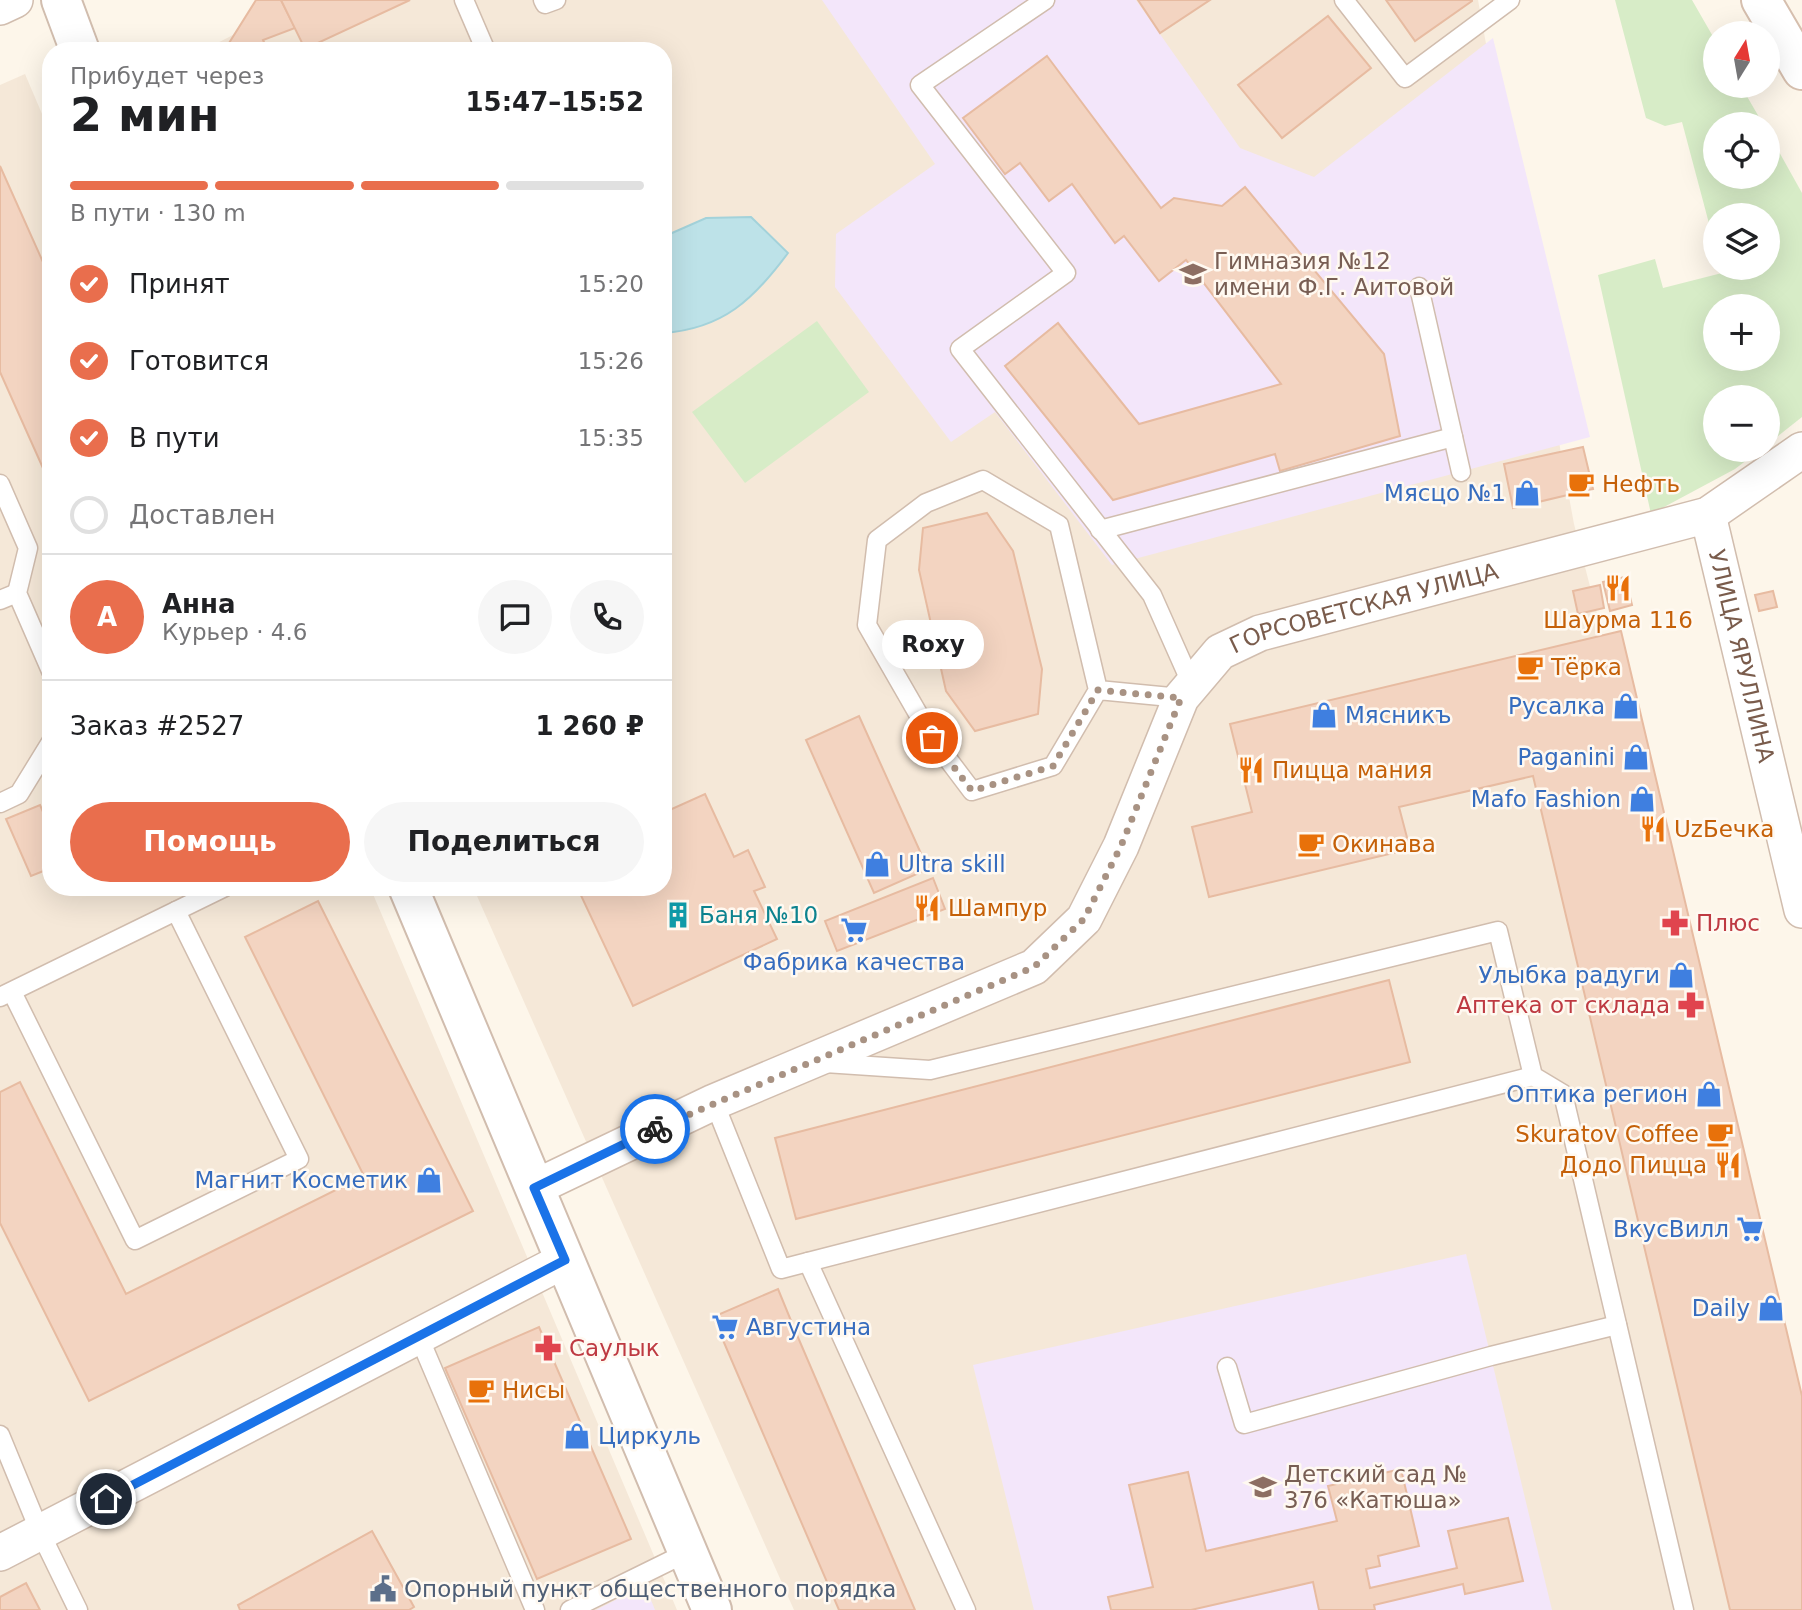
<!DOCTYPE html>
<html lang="ru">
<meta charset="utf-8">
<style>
:root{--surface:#fff;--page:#f6f6f6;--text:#202124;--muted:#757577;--line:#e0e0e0;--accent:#e96e4d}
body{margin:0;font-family:"DejaVu Sans",sans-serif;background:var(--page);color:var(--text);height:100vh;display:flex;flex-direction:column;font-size:26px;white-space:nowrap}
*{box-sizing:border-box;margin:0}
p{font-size:23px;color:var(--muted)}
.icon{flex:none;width:38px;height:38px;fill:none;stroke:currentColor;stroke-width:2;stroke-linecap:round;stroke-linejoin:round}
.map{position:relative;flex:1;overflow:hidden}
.drawer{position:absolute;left:42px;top:42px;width:630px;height:854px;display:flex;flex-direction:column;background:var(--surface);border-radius:28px;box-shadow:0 7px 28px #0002}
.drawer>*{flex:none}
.needle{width:46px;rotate:11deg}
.fabs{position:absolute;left:1703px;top:21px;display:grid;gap:14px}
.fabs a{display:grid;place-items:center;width:77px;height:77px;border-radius:50%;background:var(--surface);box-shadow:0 7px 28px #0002;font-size:35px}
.pin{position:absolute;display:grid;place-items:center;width:60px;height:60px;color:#fff;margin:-30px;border:4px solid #fff;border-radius:50%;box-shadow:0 2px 7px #0007}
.courier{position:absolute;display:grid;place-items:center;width:70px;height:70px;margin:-35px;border:5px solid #1a73e8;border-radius:50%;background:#fff;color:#222;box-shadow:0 2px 9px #0007}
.bubble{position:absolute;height:49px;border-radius:24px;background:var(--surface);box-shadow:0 7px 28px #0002;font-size:23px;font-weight:700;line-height:49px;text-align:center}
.overview em{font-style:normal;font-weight:700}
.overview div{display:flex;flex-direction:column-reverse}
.overview{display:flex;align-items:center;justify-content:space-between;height:119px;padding:0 28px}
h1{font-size:46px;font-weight:700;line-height:52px}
.bar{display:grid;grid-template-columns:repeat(4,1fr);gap:10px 7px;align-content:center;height:84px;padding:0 28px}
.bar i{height:9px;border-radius:5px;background:var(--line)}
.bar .selected{background:var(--accent)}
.bar p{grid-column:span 4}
.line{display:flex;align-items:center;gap:18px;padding:0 28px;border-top:2px solid var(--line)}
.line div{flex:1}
.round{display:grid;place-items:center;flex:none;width:74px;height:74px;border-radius:37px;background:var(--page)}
ol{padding:0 28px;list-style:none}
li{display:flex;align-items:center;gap:21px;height:77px}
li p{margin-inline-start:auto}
li .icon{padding:7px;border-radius:50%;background:var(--accent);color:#fff;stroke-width:4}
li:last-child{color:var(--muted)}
li i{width:38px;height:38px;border:4px solid var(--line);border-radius:50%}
.primary-button{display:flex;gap:14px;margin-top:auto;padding:14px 28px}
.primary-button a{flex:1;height:80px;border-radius:42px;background:var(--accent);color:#fff;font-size:28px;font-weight:700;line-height:80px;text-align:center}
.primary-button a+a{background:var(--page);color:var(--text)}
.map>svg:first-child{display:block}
</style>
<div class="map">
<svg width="1802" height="1610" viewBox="0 0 1802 1610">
<rect width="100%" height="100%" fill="#fdf6ea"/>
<g fill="#f5e8d8">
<path d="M300,0H1478L1574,524L1802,1413V1610H794L473,887H663V51H202Z"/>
<path d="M25,74L51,135V887H370L677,1610H0V85Z"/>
</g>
<g fill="#f3e6fa">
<path d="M822,0H1136L1240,148L1314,177L1493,38L1590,437L1112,565L995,412L951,442L835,287L836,234L935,164Z"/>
<path d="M1466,1254L1552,1610H1034L973,1365Z"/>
<path d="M645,1585L655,1610H596Z"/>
</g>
<g fill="#d7ecc7" fill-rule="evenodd">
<path d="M1615,0H1692L1715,40V86H1741L1763,124H1715V177H1768V132L1802,193V417L1768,444V397H1715V450H1760L1735,469L1651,514L1598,275L1655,259L1663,288L1722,273L1721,268H1768V215H1715V246L1682,122L1665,126L1646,118ZM1715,306H1768V359H1715Z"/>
<path d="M817,321L869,392L745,483L692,412Z"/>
</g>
<path fill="#bde2e8" stroke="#a3d2da" stroke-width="2" d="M751,217L788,253C754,299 723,329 663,333V237L706,218Z"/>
<g fill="#f3d4c1" stroke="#e7bba1" stroke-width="2">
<path d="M256,0H281L295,28L263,40L268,51H224Z"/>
<path d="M281,0H410L305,49Z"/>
<path d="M1138,0H1210L1160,33Z"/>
<path d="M1386,0H1472V1L1415,41Z"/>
<path d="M1328,16L1371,68L1282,138L1238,85Z"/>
<path d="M1047,56L1161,208L1174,198L1222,206L1245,187L1384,354L1400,436L1280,471L1275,454L1113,500L1005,366L1058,323L1139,424L1281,384L1186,260L1159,281L1124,236L1115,243L1072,184L1049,201L1020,163L1005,174L963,118Z"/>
<path d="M0,166L51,280V486L0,372Z"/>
<path d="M1583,447L1593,489L1513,508L1504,464Z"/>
<path d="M987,513L1013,551L1042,669L1038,714L975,731L946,691L919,570L923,528Z"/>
<path d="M1625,577L1632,605L1610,611L1603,582Z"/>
<path d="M1600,585L1604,608L1578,614L1573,591Z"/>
<path d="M1773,591L1777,607L1759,611L1755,595Z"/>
<path d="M1621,631L1802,1396V1610H1730L1533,776L1399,807L1410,849L1209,897L1192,827L1252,812L1230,724Z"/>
<path d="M859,716L928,869L874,893L806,740Z"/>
<path d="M705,794L734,857L748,850L765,887L754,891L777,939L633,1006L577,887H663V813Z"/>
<path d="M40,805L51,830V868L31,876L6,819Z"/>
<path d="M933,878L945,909L837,951L825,921Z"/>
<path d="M318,901L473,1211L89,1401L0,1223V1092L20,1082L126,1294L364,1176L245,937Z"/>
<path d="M1389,980L1410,1062L796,1219L775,1138Z"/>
<path d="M778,1289L794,1328L915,1610H839L713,1317Z"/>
<path d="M539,1327L631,1539L537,1579L445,1368Z"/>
<path d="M1401,1469L1419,1546L1378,1556L1380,1566L1366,1569L1370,1588L1457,1568L1448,1531L1508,1518L1523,1581L1465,1594L1463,1584L1374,1605L1375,1610H1319L1313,1582L1191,1610H1111L1108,1597L1153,1587L1129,1485L1188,1472L1206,1551L1337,1521L1328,1486Z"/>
<path d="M372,1531L414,1607L409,1610H240L238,1605Z"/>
<path d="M26,1583L40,1610H0V1597Z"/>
</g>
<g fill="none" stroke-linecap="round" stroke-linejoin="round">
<g stroke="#d1bdae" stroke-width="21">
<g id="service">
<path d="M464,0L486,51"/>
<path d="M543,0L545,4L556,0"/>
<path d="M1045,0L920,85L1066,273L960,349L1152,595L1192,685"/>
<path d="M1344,0L1405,78L1510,0"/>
<path d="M1419,287L1461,472"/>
<path d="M0,484L28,548L17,593L51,671"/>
<path d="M1100,530L1453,437"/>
<path d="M0,600L17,593"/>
<path d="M1098,690L1053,766L972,791L932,738L867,625L877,540L926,503L983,480L1059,525L1098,690L1181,698"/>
<path d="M0,803L19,794L51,742"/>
<path d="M12,992L135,1240L299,1159L176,911"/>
<path d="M0,997L225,887"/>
<path d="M825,1063L930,1070L1498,931L1533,1076L1563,1094L1684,1610"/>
<path d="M714,1102L781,1269L808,1262L966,1610"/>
<path d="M808,1262L1533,1076"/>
<path d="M419,1337L535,1610"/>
<path d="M1227,1367L1244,1424L1491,1356L1617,1325"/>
<path d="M0,1435L40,1532L78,1610"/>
<path d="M570,1610L688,1552"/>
</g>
</g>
<g stroke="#d1bdae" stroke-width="38">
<g id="minor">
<path d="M0,7L15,0"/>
<path id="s1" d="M1708,515L1802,910"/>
<path id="s2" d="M534,1188L714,1102L1034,967L1084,919L1121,846L1181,698L1220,652L1260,633L1708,515L1802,450"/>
<path d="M0,1553L565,1260"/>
</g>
</g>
<g stroke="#d1bdae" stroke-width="42">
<g id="tertiary">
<path d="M61,0L80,51"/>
<path d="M408,887L712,1610"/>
</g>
</g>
<g stroke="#d6bfae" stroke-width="42">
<path id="secondary" d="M1761,0L1802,70"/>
</g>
<use href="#service" stroke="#fff" stroke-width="18"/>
<use href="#minor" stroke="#fff" stroke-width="35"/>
<use href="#tertiary" stroke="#fff" stroke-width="38"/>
<use href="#secondary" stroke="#fff" stroke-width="38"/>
</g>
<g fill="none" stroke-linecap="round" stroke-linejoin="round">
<path stroke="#a89283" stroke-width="7" stroke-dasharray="0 12.6" d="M655,1129L1034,967L1084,919L1121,846L1181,698L1098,690L1053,766L972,791L932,738"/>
<path stroke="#1a73e8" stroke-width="9" d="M106,1499L565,1260L534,1188L655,1129"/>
</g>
<defs>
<g id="school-bare" transform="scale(2.1)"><path d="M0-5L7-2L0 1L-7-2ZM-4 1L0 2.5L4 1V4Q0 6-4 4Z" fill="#8d6e63" stroke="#fff9f1" stroke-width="2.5" paint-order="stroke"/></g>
<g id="cafe-bare" transform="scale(2.1)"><path d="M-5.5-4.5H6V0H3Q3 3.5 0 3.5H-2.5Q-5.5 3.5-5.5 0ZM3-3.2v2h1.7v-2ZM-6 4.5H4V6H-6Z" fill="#e8710a" stroke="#fff9f1" stroke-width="2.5" paint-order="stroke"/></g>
<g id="shop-bare" transform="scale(2.1)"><path d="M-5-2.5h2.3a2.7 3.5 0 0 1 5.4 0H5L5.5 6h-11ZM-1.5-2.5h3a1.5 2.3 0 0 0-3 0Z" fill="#3f7fe0" stroke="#fff9f1" stroke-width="2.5" paint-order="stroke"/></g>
<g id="restaurant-bare" transform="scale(2.1)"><path d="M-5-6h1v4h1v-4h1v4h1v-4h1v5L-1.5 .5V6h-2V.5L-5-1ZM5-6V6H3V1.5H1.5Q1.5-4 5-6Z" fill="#e8710a" stroke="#fff9f1" stroke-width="2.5" paint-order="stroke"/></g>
<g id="building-bare" transform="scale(2.1)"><path d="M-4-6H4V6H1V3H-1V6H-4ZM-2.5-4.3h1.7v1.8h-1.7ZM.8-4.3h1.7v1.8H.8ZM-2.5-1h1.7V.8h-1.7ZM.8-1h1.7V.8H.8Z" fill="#0f9aa8" stroke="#fff9f1" stroke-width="2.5" paint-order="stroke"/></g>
<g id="pharmacy-bare" transform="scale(2.1)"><path d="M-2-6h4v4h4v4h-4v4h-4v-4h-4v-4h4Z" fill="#e0444e" stroke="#fff9f1" stroke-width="2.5" paint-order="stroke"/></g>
<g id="supermarket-bare" transform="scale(2.1)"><path d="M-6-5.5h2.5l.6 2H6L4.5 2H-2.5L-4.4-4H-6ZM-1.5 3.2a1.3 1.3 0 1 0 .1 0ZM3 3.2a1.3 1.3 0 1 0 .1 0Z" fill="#3f7fe0" stroke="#fff9f1" stroke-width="2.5" paint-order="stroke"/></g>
<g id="civic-bare" transform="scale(2.1)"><path d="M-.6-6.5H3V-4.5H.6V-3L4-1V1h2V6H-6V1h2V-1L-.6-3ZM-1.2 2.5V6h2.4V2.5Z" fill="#5c6f8a" stroke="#fff9f1" stroke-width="2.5" paint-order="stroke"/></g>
</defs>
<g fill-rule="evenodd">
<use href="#school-bare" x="1193" y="274"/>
<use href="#cafe-bare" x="1581" y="484"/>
<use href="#shop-bare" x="1527" y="493"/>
<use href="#restaurant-bare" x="1618" y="588"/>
<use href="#cafe-bare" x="1530" y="667"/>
<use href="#shop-bare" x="1626" y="706"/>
<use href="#shop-bare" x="1324" y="715"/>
<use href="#shop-bare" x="1636" y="757"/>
<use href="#restaurant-bare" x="1251" y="770"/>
<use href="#shop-bare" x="1642" y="799"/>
<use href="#restaurant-bare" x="1653" y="829"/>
<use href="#cafe-bare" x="1311" y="844"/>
<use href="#shop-bare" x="877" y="864"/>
<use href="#restaurant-bare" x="927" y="908"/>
<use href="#building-bare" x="678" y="915"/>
<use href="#pharmacy-bare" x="1675" y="923"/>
<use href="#supermarket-bare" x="854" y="930"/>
<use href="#shop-bare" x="1681" y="975"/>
<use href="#pharmacy-bare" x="1691" y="1005"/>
<use href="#shop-bare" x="1709" y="1094"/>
<use href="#cafe-bare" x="1720" y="1134"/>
<use href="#restaurant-bare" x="1728" y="1165"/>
<use href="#shop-bare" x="429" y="1180"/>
<use href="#supermarket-bare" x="1750" y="1229"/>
<use href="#shop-bare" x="1771" y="1308"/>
<use href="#supermarket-bare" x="725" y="1327"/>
<use href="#pharmacy-bare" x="548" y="1348"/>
<use href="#cafe-bare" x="481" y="1390"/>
<use href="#shop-bare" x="577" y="1436"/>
<use href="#school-bare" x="1263" y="1487"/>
<use href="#civic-bare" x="383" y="1589"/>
</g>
<g text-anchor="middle" stroke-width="5" stroke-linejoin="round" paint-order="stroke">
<g font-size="23" fill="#785e54" stroke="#fff9f1" text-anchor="start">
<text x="1214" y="269">Гимназия №12<tspan x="1214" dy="26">имени Ф.Г. Аитовой</tspan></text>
<text x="1284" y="1482">Детский сад №<tspan x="1284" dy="26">376 «Катюша»</tspan></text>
</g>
<g font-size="23" fill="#c56008" stroke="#fff9f1" text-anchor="start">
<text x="1602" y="492">Нефть</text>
<text x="1618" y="628" text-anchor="middle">Шаурма 116</text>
<text x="1551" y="675">Тёрка</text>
<text x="1272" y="778">Пицца мания</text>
<text x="1674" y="837">UzБечка</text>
<text x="1332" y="852">Окинава</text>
<text x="948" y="916">Шампур</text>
<text x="1699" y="1142" text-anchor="end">Skuratov Coffee</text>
<text x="1707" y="1173" text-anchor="end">Додо Пицца</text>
<text x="502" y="1398">Нисы</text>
</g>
<g font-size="23" fill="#366cbe" stroke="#fff9f1" text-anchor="end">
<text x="1506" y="501">Мясцо №1</text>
<text x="1605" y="714">Русалка</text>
<text x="1345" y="723" text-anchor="start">Мясникъ</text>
<text x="1615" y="765">Paganini</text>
<text x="1621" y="807">Mafo Fashion</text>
<text x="898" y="872" text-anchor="start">Ultra skill</text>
<text x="854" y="970" text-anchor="middle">Фабрика качества</text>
<text x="1660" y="983">Улыбка радуги</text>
<text x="1688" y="1102">Оптика регион</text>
<text x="408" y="1188">Магнит Косметик</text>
<text x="1729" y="1237">ВкусВилл</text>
<text x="1750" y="1316">Daily</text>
<text x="746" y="1335" text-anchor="start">Августина</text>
<text x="598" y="1444" text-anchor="start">Циркуль</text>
</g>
<g font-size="23" fill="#7a5c4c" stroke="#fff9f1">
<text dy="8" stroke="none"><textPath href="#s2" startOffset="1069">ГОРСОВЕТСКАЯ УЛИЦА</textPath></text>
<text dy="8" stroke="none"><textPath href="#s1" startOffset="145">УЛИЦА ЯРУЛЛИНА</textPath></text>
</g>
<g font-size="23" fill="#0d838f" stroke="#fff9f1" text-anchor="start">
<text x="699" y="923">Баня №10</text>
</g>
<g font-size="23" fill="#be3a42" stroke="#fff9f1" text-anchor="start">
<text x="1696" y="931">Плюс</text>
<text x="1670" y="1013" text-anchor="end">Аптека от склада</text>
<text x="569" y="1356">Саулык</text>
</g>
<g font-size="23" fill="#4e5e75" stroke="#fff9f1" text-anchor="start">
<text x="404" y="1597">Опорный пункт общественного порядка</text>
</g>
</g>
</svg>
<div class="fabs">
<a><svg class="needle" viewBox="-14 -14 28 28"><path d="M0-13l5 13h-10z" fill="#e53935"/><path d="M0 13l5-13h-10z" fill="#757577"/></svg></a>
<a><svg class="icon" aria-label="locate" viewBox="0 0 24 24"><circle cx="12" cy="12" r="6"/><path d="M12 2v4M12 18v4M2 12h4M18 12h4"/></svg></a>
<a><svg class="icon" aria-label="layers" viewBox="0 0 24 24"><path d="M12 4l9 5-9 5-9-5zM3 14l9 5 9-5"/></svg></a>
<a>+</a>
<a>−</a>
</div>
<div class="pin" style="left:932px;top:738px;background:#ea580c"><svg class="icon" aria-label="bag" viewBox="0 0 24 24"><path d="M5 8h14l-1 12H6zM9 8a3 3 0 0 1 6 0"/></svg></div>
<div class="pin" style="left:106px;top:1499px;background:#1f2937"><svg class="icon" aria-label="home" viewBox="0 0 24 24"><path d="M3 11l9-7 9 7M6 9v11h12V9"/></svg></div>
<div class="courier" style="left:655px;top:1129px"><svg class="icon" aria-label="bike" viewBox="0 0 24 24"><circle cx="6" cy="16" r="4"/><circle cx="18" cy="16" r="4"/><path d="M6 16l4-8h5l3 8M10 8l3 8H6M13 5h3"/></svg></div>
<div class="bubble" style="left:882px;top:620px;width:102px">Roxy</div>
<section class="drawer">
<div class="overview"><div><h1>2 мин</h1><p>Прибудет через</p></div><em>15:47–15:52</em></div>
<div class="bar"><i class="selected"></i><i class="selected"></i><i class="selected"></i><i></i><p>В пути · 130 m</p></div>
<ol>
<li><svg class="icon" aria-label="check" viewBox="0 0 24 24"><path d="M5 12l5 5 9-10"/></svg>Принят<p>15:20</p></li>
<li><svg class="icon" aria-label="check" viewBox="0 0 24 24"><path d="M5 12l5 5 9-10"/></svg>Готовится<p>15:26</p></li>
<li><svg class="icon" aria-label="check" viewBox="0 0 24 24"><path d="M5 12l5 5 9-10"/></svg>В пути<p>15:35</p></li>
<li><i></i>Доставлен</li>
</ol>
<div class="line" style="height:126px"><b class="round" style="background:var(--accent);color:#fff">А</b><div><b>Анна</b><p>Курьер · 4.6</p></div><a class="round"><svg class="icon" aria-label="chat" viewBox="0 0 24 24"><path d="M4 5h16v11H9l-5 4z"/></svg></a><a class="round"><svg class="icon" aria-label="phone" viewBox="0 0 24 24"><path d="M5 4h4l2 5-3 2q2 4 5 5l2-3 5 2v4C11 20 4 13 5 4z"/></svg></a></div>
<div class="line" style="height:91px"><div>Заказ #2527</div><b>1 260 ₽</b></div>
<div class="primary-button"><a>Помощь</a><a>Поделиться</a></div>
</section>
</div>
